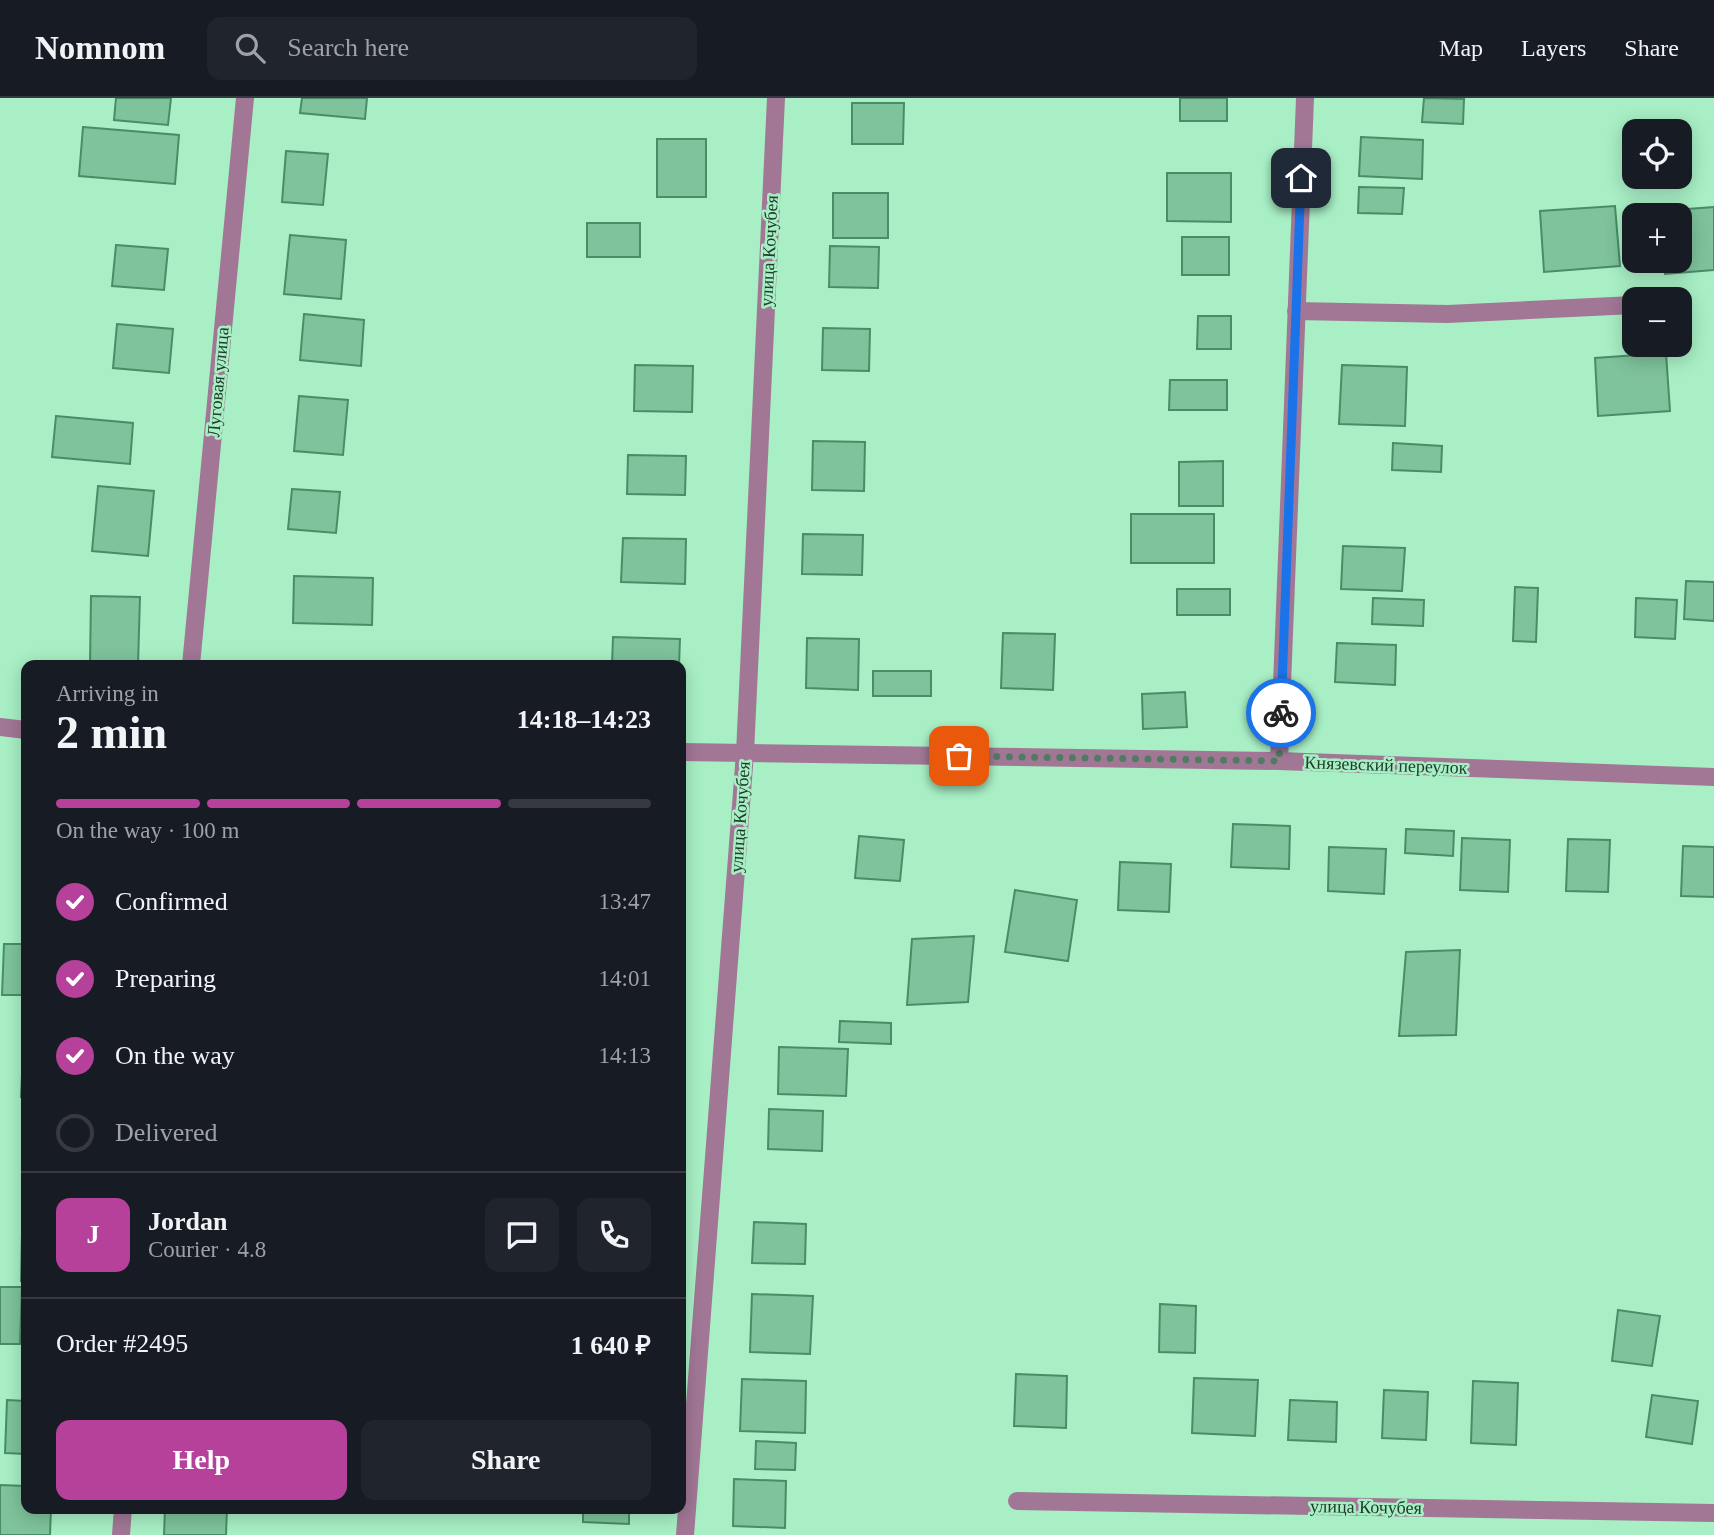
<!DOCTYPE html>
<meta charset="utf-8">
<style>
:root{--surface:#171b24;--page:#20242c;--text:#f1f3f6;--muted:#9ea1a6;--line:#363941;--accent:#b5419b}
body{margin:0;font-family:"Times New Roman",serif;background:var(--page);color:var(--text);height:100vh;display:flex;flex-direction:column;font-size:26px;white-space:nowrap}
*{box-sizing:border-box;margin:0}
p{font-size:23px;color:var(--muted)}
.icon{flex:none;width:38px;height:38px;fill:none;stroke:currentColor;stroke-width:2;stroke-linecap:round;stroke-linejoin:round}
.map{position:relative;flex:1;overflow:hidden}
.panel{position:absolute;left:21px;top:562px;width:665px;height:854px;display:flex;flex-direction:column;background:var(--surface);border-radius:14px;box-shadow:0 4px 18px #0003}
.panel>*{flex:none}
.buttons{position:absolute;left:1622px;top:21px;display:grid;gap:14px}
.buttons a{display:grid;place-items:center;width:70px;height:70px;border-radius:14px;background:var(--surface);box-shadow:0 4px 18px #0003;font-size:35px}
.pin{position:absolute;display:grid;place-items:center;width:60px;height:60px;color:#fff;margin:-30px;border-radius:14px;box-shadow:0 4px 10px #0006}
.courier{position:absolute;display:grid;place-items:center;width:70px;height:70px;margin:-35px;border:5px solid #1a73e8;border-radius:50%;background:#fff;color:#222;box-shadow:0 2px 9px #0007}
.head em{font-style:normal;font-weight:800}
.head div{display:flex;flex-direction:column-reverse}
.head{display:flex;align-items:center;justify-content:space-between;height:119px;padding:0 35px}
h1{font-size:46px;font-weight:800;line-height:52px}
.bar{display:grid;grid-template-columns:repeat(4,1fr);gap:10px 7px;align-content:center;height:84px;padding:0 35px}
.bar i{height:9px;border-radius:5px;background:var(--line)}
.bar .current{background:var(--accent)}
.bar p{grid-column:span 4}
.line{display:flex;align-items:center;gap:18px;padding:0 35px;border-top:2px solid var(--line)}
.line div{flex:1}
.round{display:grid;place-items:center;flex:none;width:74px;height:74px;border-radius:14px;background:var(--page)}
ol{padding:0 35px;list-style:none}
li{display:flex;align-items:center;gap:21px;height:77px}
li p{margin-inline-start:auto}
li .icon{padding:7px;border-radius:50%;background:var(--accent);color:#fff;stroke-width:4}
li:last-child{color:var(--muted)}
li i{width:38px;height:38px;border:4px solid var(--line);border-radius:50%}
.button{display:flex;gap:14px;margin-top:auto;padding:14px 35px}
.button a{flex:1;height:80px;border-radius:14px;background:var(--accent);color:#fff;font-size:28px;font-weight:800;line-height:80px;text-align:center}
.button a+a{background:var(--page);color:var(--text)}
header{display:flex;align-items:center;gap:42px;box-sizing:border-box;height:98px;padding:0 35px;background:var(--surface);border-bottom:2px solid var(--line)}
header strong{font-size:33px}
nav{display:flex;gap:38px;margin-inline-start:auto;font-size:24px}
.search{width:490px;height:63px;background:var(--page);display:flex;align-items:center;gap:18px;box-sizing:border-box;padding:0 24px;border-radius:14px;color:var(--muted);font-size:26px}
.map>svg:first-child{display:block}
</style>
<header>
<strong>Nomnom</strong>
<div class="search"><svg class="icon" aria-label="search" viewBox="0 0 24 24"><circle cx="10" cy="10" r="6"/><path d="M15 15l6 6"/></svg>Search here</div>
<nav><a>Map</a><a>Layers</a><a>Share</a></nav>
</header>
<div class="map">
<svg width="1714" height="1437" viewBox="0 0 1714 1437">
<rect width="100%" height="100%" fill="#a8efc5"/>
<g fill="#7ec39b" stroke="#488d67" stroke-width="2">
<path d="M116,0H171L168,27L114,22Z"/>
<path d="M302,0H367L365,21L300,15Z"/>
<rect x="1180" y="0" width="47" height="23"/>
<path d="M1424,0L1464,1L1463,26L1422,24Z"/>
<path d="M852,5H904L903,46H852Z"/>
<path d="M83,29L179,37L175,86L79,78Z"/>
<path d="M1361,39L1423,42L1422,81L1359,78Z"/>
<rect x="657" y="41" width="49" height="58"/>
<path d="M286,53L328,56L323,107L282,104Z"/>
<path d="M1167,75H1231V124L1167,123Z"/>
<path d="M1359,89L1404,90L1402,116L1358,115Z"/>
<rect x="833" y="95" width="55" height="45"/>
<path d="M1615,108L1620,168L1544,174L1540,113Z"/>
<path d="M1714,109V172L1665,176L1664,163H1680V117H1661V113Z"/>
<rect x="587" y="125" width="53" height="34"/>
<path d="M290,137L346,142L341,201L284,196Z"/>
<rect x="1182" y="139" width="47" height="38"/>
<path d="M116,147L168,151L164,192L112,188Z"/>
<path d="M830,148L879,149L878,190L829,189Z"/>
<path d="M304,216L364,222L361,268L300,262Z"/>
<path d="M1198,218H1231V251H1197Z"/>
<path d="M117,226L173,231L169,275L113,270Z"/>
<path d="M823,230L870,231L869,273L822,272Z"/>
<path d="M1666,255L1670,313L1598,318L1595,260Z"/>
<path d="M635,267L693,268L692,314L634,313Z"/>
<path d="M1342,267L1407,269L1405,328L1339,326Z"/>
<path d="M1170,282H1227V312H1169Z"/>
<path d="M299,298L348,302L343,357L294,353Z"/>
<path d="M56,318L133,325L130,366L52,359Z"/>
<path d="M813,343L865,344L864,393L812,392Z"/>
<path d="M1393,345L1442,348L1441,374L1392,372Z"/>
<path d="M628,357L686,358L685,397L627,396Z"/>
<path d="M1223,363V408H1179V364Z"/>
<path d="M98,388L154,393L148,458L92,453Z"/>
<path d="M292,391L340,394L336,435L288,431Z"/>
<rect x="1131" y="416" width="83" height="49"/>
<path d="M803,436L863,437L862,477L802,476Z"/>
<path d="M623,440L686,441L685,486L621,484Z"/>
<path d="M1343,448L1405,450L1402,493L1341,491Z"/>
<path d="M294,478L373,480L372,527L293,525Z"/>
<path d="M1686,483L1714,484V523L1684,521Z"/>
<path d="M1515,489L1538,490L1536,544L1513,543Z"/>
<rect x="1177" y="491" width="53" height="26"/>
<path d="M91,498L140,499L138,567H90Z"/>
<path d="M1373,500L1424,502L1423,528L1372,526Z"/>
<path d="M1636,500L1677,502L1675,541L1635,539Z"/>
<path d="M1003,535L1055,536L1053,592L1001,590Z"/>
<path d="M613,539L680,541L679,567H612Z"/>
<path d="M807,540L859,541L858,592L806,590Z"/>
<path d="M1337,545L1396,547L1395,587L1335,584Z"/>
<rect x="873" y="573" width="58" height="25"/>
<path d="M1185,594L1187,629L1143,631L1142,596Z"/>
<path d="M1233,726L1290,728L1289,771L1231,769Z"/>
<path d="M1406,731L1454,733L1453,758L1405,755Z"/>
<path d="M859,738L904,742L900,783L855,780Z"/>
<path d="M1462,740L1510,742L1508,794L1460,792Z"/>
<path d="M1568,741L1610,742L1608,794L1566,793Z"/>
<path d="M1683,748L1714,749V799L1681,798Z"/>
<path d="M1329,749L1386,751L1384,796L1328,793Z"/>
<path d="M1120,764L1171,766L1169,814L1118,812Z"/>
<path d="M1015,792L1077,802L1068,863L1005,854Z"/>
<path d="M974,838L968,904L907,907L912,841Z"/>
<path d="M4,846H26V897H2Z"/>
<path d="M1460,852L1456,937L1399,938L1406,854Z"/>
<path d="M840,923L891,925V946L839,944Z"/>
<path d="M779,949L848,951L846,998L778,996Z"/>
<path d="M23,954H26V999H21Z"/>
<path d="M769,1011L823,1013L822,1053L768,1051Z"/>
<path d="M754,1124L806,1126L805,1166L752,1165Z"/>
<path d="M22,1135H26V1183H21Z"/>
<path d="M0,1189H22L20,1246H0Z"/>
<path d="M752,1196L813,1198L810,1256L750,1254Z"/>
<path d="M1160,1206L1196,1208L1195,1255L1159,1254Z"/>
<path d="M1618,1212L1660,1218L1652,1268L1612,1263Z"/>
<path d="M1016,1276L1067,1278L1066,1330L1014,1328Z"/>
<path d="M1194,1280L1258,1282L1255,1338L1192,1335Z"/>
<path d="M742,1281L806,1283L805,1335L740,1333Z"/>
<path d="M1473,1283L1518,1285L1516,1347L1471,1345Z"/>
<path d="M1384,1292L1428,1294L1426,1342L1382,1340Z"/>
<path d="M1652,1297L1698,1303L1692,1346L1646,1339Z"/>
<path d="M7,1302L26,1303V1356L5,1355Z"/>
<path d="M1290,1302L1337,1304L1336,1344L1288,1342Z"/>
<path d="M756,1343L796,1345L795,1372L755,1371Z"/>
<path d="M734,1381L786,1383L785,1430L733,1428Z"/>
<path d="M0,1387L26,1388V1410H51L50,1437H0Z"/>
<path d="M165,1410H227L226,1437H164Z"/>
<path d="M583,1410H629V1426L583,1424Z"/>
</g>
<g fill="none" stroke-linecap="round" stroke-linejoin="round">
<g stroke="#a17795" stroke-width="18">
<path d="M1296,213L1448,216L1634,207"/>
<path d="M191,567L245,0"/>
<path d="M0,629L26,632"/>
<path d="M681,654L1279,663L1714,679"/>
<path d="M1279,663L1305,0"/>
<path d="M1017,1403L1714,1415"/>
<path d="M121,1437L123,1410"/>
<path d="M685,1437L745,655L776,0"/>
</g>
</g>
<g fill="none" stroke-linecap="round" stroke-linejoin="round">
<path stroke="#507b62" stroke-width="7" stroke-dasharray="0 12.6" d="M959,658L1279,663L1281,615"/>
<path stroke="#1a73e8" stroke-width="9" d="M1281,615L1301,80"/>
</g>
<g text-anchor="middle" stroke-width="5" stroke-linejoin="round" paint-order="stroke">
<g font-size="18" fill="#203d2c" stroke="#a8efc5">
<text transform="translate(769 153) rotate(-87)" y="6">улица Кочубея</text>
<text transform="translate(218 284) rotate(-85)" y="6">Луговая улица</text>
<text transform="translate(1386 667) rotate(2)" y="6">Князевский переулок</text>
<text transform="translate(740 719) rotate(-86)" y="6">улица Кочубея</text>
<text transform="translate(1366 1409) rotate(1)" y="6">улица Кочубея</text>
</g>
</g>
</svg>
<div class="buttons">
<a><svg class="icon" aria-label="locate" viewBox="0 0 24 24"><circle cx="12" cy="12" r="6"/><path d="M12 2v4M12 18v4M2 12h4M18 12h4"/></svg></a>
<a>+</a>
<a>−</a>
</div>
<div class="pin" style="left:959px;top:658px;background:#ea580c"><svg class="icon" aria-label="bag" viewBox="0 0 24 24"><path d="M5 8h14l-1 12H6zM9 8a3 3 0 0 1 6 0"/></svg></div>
<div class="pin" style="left:1301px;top:80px;background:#1f2937"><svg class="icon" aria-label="home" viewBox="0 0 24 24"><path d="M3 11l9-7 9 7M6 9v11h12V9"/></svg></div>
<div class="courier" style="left:1281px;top:615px"><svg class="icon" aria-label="bike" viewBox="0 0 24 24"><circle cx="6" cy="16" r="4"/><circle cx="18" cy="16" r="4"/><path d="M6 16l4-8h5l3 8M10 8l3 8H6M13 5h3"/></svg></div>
<section class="panel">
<div class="head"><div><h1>2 min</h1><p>Arriving in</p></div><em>14:18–14:23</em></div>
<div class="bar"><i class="current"></i><i class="current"></i><i class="current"></i><i></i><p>On the way · 100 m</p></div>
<ol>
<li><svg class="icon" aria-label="check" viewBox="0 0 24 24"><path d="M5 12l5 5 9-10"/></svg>Confirmed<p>13:47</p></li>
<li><svg class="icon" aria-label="check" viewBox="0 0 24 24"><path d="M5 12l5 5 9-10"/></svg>Preparing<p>14:01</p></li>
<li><svg class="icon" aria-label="check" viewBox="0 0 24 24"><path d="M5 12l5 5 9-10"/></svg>On the way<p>14:13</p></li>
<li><i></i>Delivered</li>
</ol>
<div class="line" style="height:126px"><b class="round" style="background:var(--accent);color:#fff">J</b><div><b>Jordan</b><p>Courier · 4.8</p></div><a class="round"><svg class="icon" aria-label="chat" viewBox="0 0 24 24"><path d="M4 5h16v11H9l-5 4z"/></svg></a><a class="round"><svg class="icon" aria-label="phone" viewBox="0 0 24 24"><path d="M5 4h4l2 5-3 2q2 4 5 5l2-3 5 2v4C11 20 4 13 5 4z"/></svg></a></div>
<div class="line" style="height:91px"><div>Order #2495</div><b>1 640 ₽</b></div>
<div class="button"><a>Help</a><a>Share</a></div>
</section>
</div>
